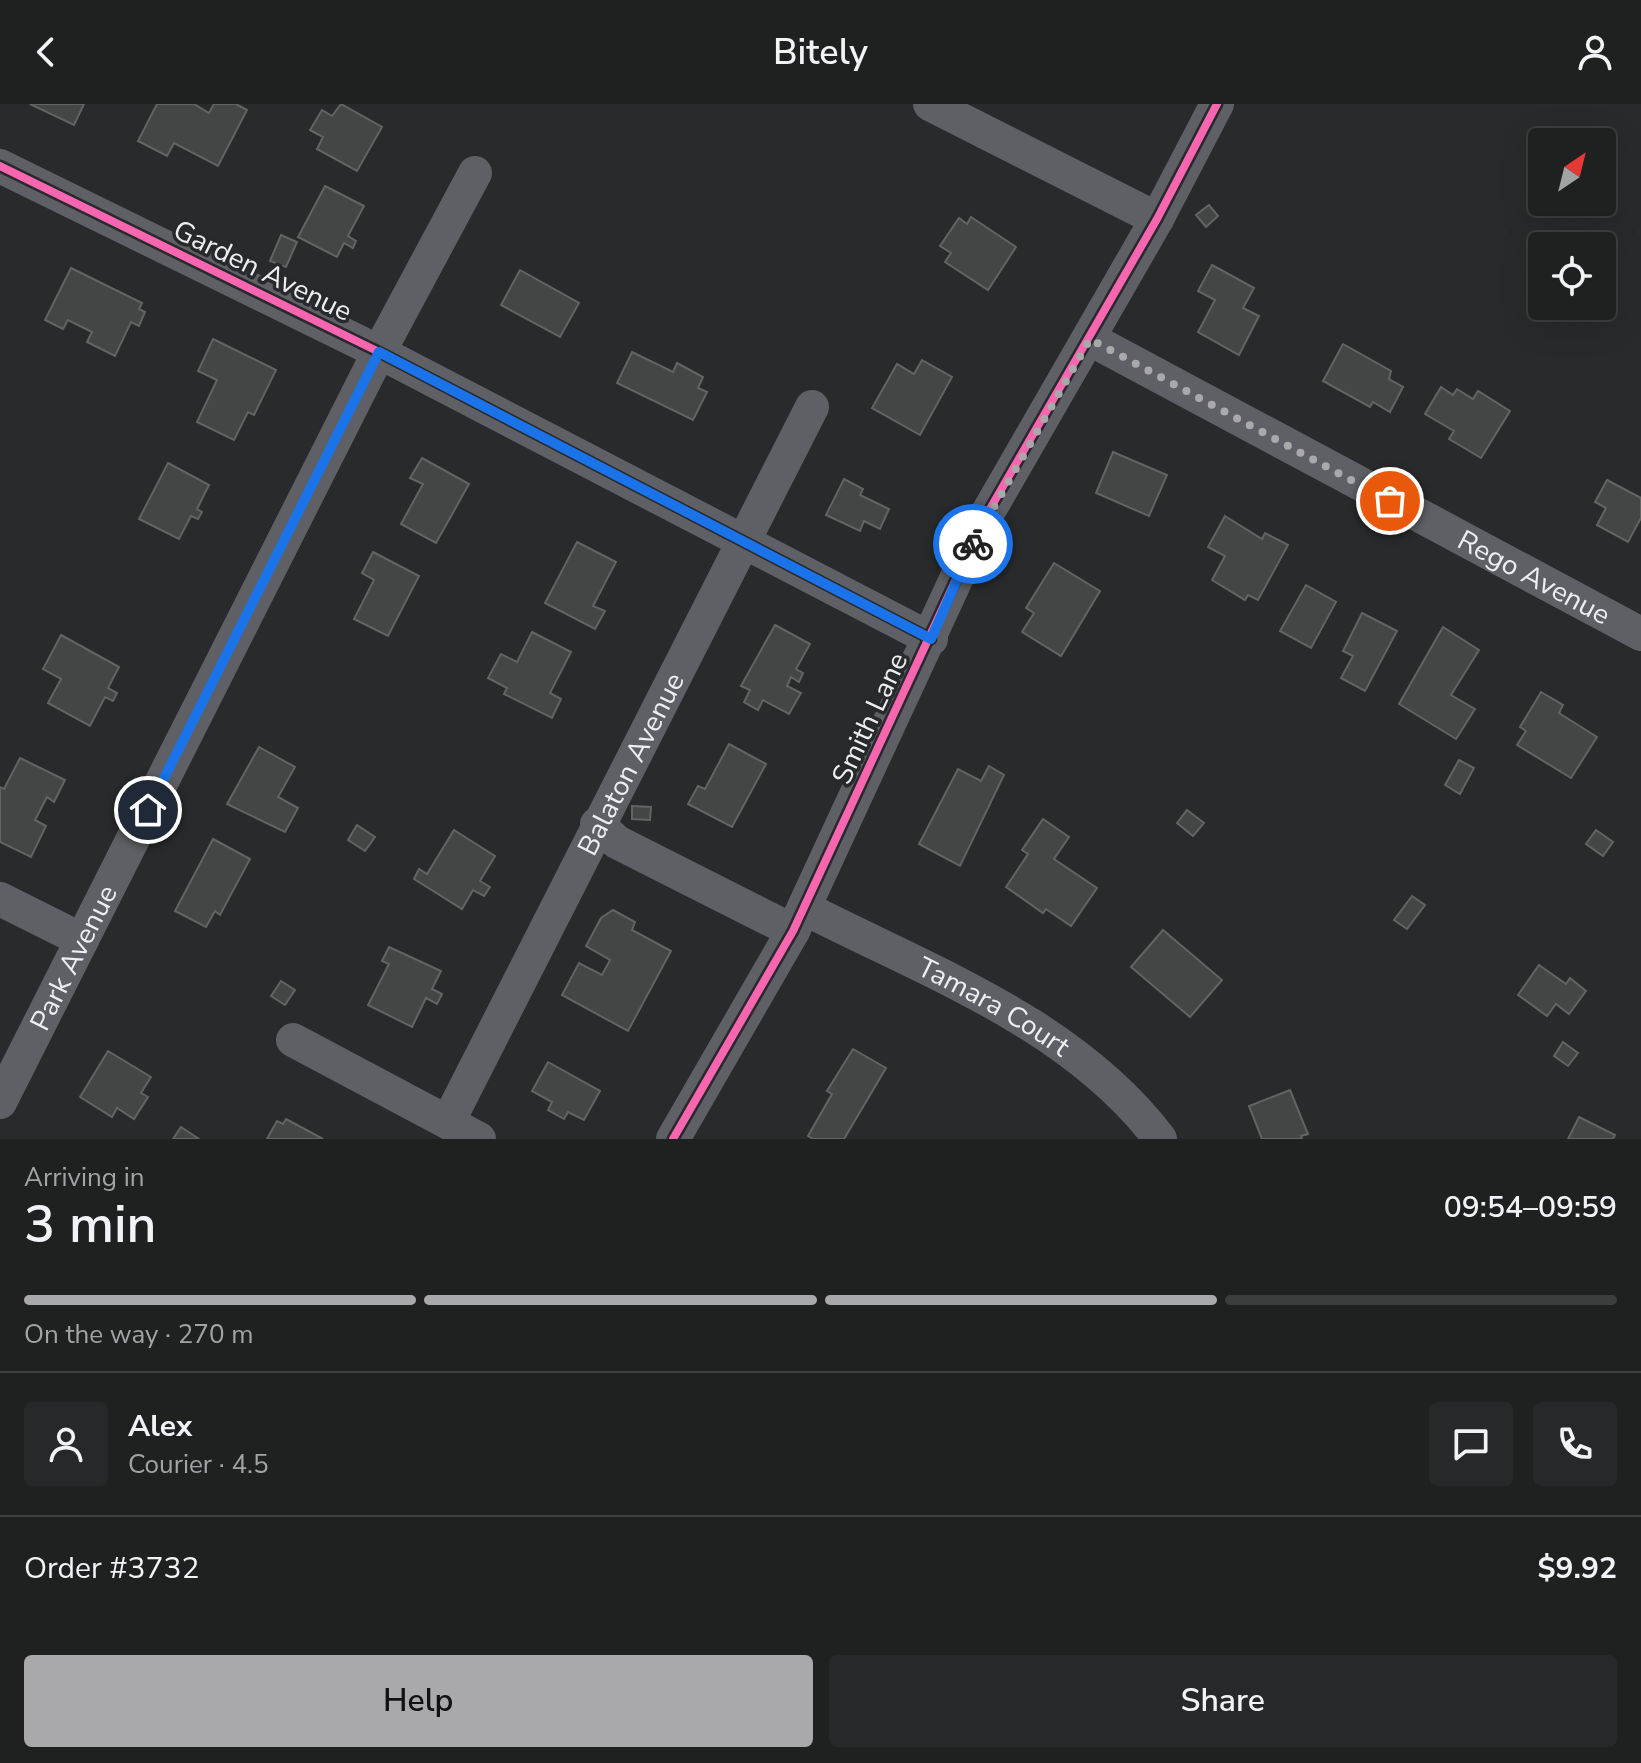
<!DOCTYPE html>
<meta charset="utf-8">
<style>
:root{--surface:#1f2020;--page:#272829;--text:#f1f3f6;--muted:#a1a3a5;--line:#3c3e3e;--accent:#a9a9ac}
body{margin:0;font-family:"Nunito Sans",sans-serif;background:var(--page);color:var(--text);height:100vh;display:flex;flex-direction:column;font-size:30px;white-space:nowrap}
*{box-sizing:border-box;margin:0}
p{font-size:26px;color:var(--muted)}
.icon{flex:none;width:44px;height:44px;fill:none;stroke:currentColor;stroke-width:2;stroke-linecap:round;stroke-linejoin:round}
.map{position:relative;height:1035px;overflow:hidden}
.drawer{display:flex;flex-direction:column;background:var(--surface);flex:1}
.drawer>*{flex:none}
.needle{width:52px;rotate:35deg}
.tools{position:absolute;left:1528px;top:24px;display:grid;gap:16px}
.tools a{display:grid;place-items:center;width:88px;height:88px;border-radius:8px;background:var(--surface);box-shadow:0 8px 32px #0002,0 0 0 2px var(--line);font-size:40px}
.pin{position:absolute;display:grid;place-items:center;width:68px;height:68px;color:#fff;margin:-34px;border:4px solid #fff;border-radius:50%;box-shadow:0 2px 8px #0007}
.courier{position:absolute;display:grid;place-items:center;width:80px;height:80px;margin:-40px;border:6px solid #1a73e8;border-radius:50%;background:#fff;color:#222;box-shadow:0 2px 10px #0007}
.head em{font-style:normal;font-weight:600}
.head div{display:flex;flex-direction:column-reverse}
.head{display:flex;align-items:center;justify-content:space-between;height:136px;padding:0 24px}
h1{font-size:52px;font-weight:600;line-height:60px}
.bar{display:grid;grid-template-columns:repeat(4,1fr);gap:12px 8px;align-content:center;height:96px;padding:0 24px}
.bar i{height:10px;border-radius:6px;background:var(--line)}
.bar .on{background:var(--accent)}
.bar p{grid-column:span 4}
.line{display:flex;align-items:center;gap:20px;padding:0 24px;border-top:2px solid var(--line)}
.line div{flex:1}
.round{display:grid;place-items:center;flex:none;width:84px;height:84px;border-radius:8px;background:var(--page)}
.action{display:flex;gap:16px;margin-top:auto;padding:16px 24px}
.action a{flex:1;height:92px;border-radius:8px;background:var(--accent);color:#111;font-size:32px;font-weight:600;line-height:92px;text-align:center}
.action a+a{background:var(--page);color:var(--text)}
header{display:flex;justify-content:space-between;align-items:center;height:104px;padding:0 24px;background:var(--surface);font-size:36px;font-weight:600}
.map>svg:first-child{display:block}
</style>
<header><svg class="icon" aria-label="back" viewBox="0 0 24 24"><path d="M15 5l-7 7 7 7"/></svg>Bitely<svg class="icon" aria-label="person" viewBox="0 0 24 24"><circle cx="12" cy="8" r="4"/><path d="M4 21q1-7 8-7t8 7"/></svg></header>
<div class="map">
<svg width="1641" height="1035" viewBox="0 0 1641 1035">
<rect width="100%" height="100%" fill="#292a2b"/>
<g fill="#444645" stroke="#626363" stroke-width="2">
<path d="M30,0H84L74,21Z"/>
<path d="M157,0H194L209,9L214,0H236L247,6L218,62L174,39L167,52L138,37Z"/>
<path d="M341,0L382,23L357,67L317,45L323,33L310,26L322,6L332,12Z"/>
<path d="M325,82L364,102L348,132L356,137L353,144L344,139L337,153L298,133Z"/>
<path d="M1209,101L1218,112L1206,123L1196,111Z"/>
<path d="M971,113L1016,143L988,186L945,158L951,149L940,142L959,114L967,120Z"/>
<path d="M281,131L297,138L286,163L270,157Z"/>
<path d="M1212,161L1254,184L1243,204L1259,212L1239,251L1198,228L1215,196L1198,187Z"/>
<path d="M71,164L142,199L139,205L145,208L139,222L131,218L115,252L87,238L92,228L68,216L63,225L45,216Z"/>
<path d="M520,166L579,199L560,233L501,201Z"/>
<path d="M213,235L276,266L254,311L248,308L234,336L197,318L217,276L198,267Z"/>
<path d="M1343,240L1391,267L1389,275L1403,283L1390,308L1373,298L1370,303L1323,277Z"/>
<path d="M632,248L673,268L677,259L703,273L698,284L707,288L693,316L617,279Z"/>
<path d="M922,256L952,273L920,331L872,304L897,260L914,270Z"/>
<path d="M1441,283L1453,291L1457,285L1473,295L1478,287L1510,307L1481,354L1449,335L1454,327L1425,310Z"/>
<path d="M1113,348L1167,371L1149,412L1096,389Z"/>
<path d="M422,354L469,380L436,439L401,420L423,380L410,374Z"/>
<path d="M168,359L209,381L197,405L202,408L198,415L191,412L179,435L139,415Z"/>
<path d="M844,375L863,385L860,391L889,405L880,425L864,417L860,427L826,411Z"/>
<path d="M1607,376L1641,394V414L1628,438L1597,421L1606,404L1595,398Z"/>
<path d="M1225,412L1262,435L1265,429L1288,441L1258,496L1248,491L1245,496L1212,476L1225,452L1208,443Z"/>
<path d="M577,438L616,458L593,502L605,507L595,525L545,499Z"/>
<path d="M373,448L419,472L388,532L354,515L374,476L362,469Z"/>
<path d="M1054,459L1100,487L1061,552L1022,528L1034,509L1026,504Z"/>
<path d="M1306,481L1336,498L1311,544L1280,527Z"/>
<path d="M1362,509L1397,527L1365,587L1341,574L1353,552L1343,547Z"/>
<path d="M775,521L810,540L796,565L803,569L799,578L791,573L787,582L801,589L789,610L763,596L758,606L744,598L750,586L741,582Z"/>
<path d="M1443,523L1479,546L1451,591L1475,605L1456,635L1399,600Z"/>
<path d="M532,528L571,548L550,589L561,595L552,614L504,590L507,584L488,574L501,550L517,558Z"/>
<path d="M61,531L119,563L108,584L117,589L113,597L105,593L90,622L48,599L61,575L43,565Z"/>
<path d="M1541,588L1563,601L1559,609L1597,633L1571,674L1517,641L1526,627L1520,623Z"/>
<path d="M729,640L766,660L732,723L688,700L698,682L705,685Z"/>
<path d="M259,643L295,663L278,693L298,704L285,728L227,700Z"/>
<path d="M20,654L65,676L54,698L47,693L35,716L46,722L31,753L0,738V683L4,685Z"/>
<path d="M1459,656L1474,664L1460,690L1445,681Z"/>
<path d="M989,662L1004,671L960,762L919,740L958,665L981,677Z"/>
<path d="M632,702L651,703L650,716L632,715Z"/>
<path d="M1187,706L1204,719L1193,732L1177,719Z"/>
<path d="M1043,715L1069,733L1054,755L1097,784L1071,822L1046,805L1043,809L1006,783L1028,750L1022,746Z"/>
<path d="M357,721L375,733L365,747L348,736Z"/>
<path d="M454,726L495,752L480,777L490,783L484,792L473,786L462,805L414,775L419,765L427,770Z"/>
<path d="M1596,726L1613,738L1603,752L1586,740Z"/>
<path d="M213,735L250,755L220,811L215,807L206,823L175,807Z"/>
<path d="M1412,792L1425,801L1407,825L1394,816Z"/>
<path d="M613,806L635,818L632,826L671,847L628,927L562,891L579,859L602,871L610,856L586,842L601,814Z"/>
<path d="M1163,826L1222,876L1190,913L1131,863Z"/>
<path d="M389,843L441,867L432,885L442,890L437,900L426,894L412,923L368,901L389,860L382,857Z"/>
<path d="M1539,861L1566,880L1570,874L1586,887L1569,910L1556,900L1547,912L1518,891Z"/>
<path d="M281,877L295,886L285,901L271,892Z"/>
<path d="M1563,938L1578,949L1568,962L1554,952Z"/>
<path d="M853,945L886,964L844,1035H813L808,1032L832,990L827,987Z"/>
<path d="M108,947L151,973L141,989L148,993L134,1015L117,1004L112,1013L80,993Z"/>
<path d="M548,958L600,987L584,1016L568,1008L564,1015L548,1006L552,998L532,987Z"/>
<path d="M1290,986L1308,1030L1301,1032L1302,1035H1262L1249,1002Z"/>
<path d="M1579,1013L1615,1031L1613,1035H1568Z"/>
<path d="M286,1015L323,1035H267L277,1017L283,1020Z"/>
<path d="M181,1023L199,1035H173Z"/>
</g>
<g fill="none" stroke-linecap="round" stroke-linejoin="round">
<g stroke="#5f6065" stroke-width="34">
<path d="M930,0L1157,115"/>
<path d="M0,62L379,248L931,535"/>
<path id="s1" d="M1090,235L1641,530"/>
<path d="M597,720L617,738L793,827"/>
<path d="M0,795L82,836"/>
<path id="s2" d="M804,804C929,868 1073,920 1160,1035"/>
<path d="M293,936L479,1035"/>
<path id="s3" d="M0,998L379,248L475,69"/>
<path id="s4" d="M448,1018L812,303"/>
<path d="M673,1035L793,827L983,417L1157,115L1217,0"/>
</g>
<g stroke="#28292c" stroke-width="13">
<g id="cycleway">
<path d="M0,62L379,248L931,535"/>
<path d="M673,1035L793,827L983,417L1157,115L1217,0"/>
</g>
</g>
<use href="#cycleway" stroke="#f766af" stroke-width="8"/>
</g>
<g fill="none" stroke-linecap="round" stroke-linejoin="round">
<path stroke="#a9a9ac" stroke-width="8" stroke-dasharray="0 14.4" d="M973,440L1090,235L1390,397"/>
<path stroke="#1a73e8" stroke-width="10" d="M148,706L379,248L931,535L973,440"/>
</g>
<g text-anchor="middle" stroke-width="7" stroke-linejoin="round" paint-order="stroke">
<g font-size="28" fill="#eeeef1" stroke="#28292c">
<text transform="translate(263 166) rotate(26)" y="10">Garden Avenue</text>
<text dy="10" stroke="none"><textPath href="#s1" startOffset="504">Rego Avenue</textPath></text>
<text transform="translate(869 614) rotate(-65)" y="10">Smith Lane</text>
<text dy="10" stroke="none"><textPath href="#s4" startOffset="402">Balaton Avenue</textPath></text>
<text dy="10" stroke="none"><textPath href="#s3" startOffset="162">Park Avenue</textPath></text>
<text dy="10" stroke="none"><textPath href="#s2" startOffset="214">Tamara Court</textPath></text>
</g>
</g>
</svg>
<div class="tools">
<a><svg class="needle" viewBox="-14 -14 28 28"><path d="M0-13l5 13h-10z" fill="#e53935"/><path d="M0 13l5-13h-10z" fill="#a1a3a5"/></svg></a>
<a><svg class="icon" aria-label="locate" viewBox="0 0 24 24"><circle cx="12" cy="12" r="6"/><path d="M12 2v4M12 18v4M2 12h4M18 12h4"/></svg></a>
</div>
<div class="pin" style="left:1390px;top:397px;background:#ea580c"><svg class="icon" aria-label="bag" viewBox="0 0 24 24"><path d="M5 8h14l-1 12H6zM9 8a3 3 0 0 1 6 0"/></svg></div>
<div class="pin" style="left:148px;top:706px;background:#1f2937"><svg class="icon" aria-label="home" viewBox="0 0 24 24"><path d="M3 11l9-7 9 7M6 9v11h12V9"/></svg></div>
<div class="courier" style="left:973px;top:440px"><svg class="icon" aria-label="bike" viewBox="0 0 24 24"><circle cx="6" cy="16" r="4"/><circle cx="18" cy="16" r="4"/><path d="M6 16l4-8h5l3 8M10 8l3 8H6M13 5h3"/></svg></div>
</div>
<section class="drawer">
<div class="head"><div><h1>3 min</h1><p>Arriving in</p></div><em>09:54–09:59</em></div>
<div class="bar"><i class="on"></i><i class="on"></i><i class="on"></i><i></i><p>On the way · 270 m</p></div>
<div class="line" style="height:144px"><a class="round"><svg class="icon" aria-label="person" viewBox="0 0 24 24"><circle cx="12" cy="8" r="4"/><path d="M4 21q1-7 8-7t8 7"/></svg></a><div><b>Alex</b><p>Courier · 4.5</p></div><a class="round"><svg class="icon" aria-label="chat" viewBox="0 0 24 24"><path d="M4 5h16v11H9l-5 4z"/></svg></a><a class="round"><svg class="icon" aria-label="phone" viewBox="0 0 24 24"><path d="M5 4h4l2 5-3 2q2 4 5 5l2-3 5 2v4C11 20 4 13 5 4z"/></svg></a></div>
<div class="line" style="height:104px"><div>Order #3732</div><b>$9.92</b></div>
<div class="action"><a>Help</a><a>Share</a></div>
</section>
